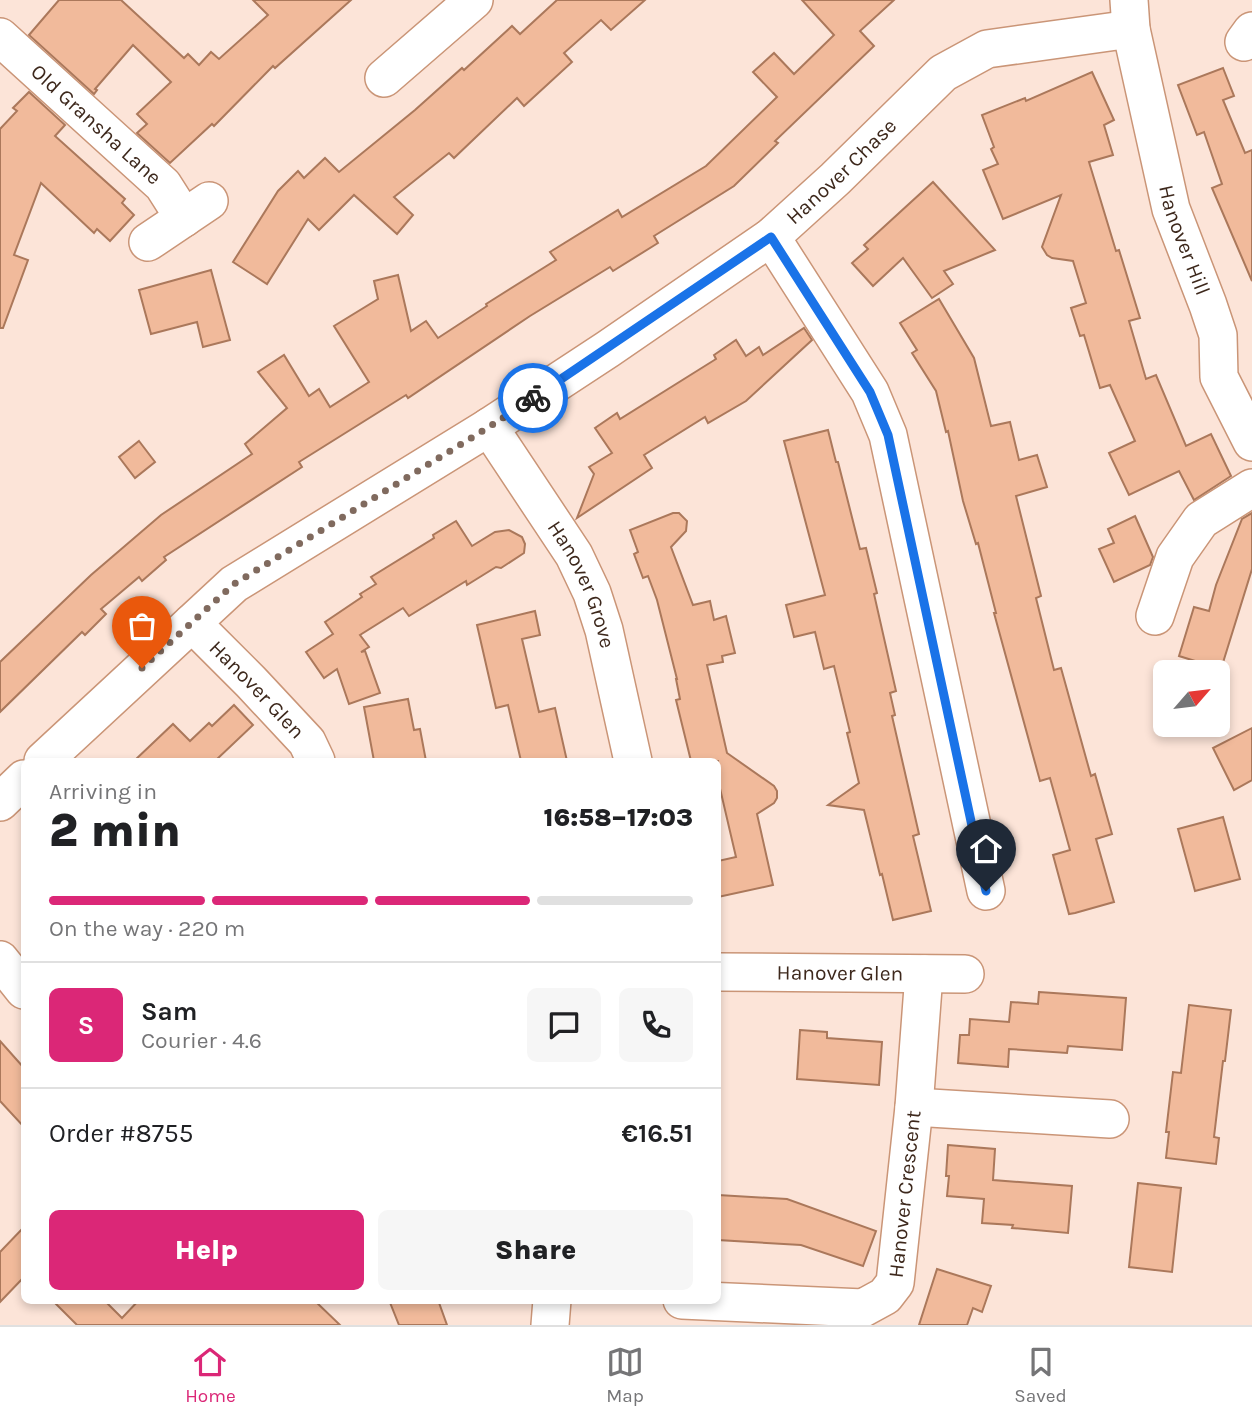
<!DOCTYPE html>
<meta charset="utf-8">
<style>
:root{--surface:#fff;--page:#f6f6f6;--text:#202124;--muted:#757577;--line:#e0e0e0;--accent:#db2777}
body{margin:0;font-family:Karla,sans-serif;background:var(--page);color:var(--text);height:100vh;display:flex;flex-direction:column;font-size:26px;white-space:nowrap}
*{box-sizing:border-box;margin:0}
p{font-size:23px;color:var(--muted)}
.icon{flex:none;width:38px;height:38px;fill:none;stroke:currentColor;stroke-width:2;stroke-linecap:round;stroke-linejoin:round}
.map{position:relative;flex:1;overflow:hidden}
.side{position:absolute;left:21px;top:758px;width:700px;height:546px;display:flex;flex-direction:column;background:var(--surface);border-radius:10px;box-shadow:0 4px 10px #0003}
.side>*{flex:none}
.needle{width:46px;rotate:62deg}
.controls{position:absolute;left:1153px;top:660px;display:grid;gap:14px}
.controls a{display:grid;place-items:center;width:77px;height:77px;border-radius:10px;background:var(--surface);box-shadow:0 4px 10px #0003;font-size:35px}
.pin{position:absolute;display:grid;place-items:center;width:60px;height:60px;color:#fff;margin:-72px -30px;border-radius:50% 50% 50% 0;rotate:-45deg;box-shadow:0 0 7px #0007}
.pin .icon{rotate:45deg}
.courier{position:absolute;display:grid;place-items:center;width:70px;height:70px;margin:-35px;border:5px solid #1a73e8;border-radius:50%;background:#fff;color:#222;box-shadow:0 2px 9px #0007}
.overview em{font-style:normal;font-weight:800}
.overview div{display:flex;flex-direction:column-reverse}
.overview{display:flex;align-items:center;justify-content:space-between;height:119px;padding:0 28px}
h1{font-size:46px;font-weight:800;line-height:52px}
.bar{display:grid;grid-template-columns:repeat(4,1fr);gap:10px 7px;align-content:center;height:84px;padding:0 28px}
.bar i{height:9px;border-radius:5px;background:var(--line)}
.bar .selected{background:var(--accent)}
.bar p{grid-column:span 4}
.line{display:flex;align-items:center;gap:18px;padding:0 28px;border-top:2px solid var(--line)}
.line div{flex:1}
.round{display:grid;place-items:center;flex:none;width:74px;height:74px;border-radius:10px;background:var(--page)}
.cta{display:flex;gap:14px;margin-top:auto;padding:14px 28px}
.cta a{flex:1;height:80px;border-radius:10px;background:var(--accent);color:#fff;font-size:28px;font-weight:800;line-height:80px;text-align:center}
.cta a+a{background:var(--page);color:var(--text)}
.tabs{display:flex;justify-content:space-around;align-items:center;height:98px;border-top:2px solid var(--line);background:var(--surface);font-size:19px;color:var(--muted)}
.tabs a{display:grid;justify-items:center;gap:4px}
.tabs .selected{color:var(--accent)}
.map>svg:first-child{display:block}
</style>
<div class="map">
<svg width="1252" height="1325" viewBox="0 0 1252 1325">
<rect width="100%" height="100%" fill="#fce4d8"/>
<g fill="#f1ba9b" stroke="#ab785b" stroke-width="2">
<path d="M59,0H121L184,58L188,54L199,65L211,52L219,59L268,15L253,0H351L275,68L273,66L214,126L212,124L170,163L137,133L147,124L137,114L171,82L133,45L95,89L97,90L94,94L29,35Z"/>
<path d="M557,0H645L611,30L601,20L564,53L572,62L524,106L517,98L454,158L449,153L394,197L413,215L397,234L354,195L319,230L308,219L267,284L233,262L278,191L298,171L304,178L325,158L339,172L415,110L462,68L464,70L512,26L520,34Z"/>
<path d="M802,0H894L860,31L874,46L775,141L778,143L734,186L654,236L658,243L613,271L610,267L530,316L408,398L406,395L299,462L302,467L164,557L166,560L142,581L139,577L101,609L106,614L85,635L82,632L0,712V662L91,575L161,515L252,454L245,444L287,408L258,372L284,355L309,396L319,389L330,407L369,382L334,326L378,299L374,281L398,275L411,331L426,321L438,338L487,306L486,304L556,260L550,252L618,210L622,217L706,166L777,97L753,72L774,53L794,74L834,35Z"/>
<path d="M1223,68L1234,96L1223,100L1245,153L1252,150V281L1212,188L1222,184L1204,132L1197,135L1178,85Z"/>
<path d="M1092,72L1114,120L1104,125L1113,155L1089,162L1116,251L1119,250L1140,318L1129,321L1146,379L1156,375L1186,446L1211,434L1231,476L1194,500L1179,471L1129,495L1109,453L1135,441L1110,385L1100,388L1084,335L1080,336L1071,308L1086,303L1073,261L1052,258L1047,255L1042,247L1061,195L1003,219L983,170L998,164L991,149L994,147L982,115L1025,98L1026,101Z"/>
<path d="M29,92L65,125L55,136L125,199L122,203L134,215L110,241L97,229L94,233L41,183L14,255L28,260L3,328H0V129L17,111L13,108Z"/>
<path d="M933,182L995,250L944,271L953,284L932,298L903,258L873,286L852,263L868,249L864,245Z"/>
<path d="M211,270L230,340L203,347L197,322L151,334L139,290Z"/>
<path d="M939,299L974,358L991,426L1010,422L1019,460L1037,455L1047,487L1016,496L1041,596L1036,598L1054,670L1061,668L1091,776L1095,774L1112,834L1096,839L1114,902L1075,913L1069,914L1053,855L1070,850L1050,778L1040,781L994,613H996L978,543L976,544L963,501L948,431L946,432L936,391L912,353L917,350L900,323Z"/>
<path d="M804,328L812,340L746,401L708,423L705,417L644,455L652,468L577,518L594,474L589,467L612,453L595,428L617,413L620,419L716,359L714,355L736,340L746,356L759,347L763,355Z"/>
<path d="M828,430L836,462H838L860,549L866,548L877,593L874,594L896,691L890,693L895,715L892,716L919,834L913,836L931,911L893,920L882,874L880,875L864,810L828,805L859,783L847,733L850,732L834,666L824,669L815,632L794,637L786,605L825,595L784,441Z"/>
<path d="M139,441L155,462L135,478L119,457Z"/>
<path d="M673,513H679L687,521L686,531L671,547L693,605L710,601L714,620L726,616L735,653L722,656L723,662L707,665L727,753L774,786L777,791V798L774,803L757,814L773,885L718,897V861L736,857L718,780V761H691L676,700L680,699L676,679H677L657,600L648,576L643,578L634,554L638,552L630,530Z"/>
<path d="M1252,513V569L1221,669L1179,656L1194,607L1209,611L1216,585L1242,519Z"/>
<path d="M1135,516L1153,557L1150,565L1114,582L1099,549L1114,543L1108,529Z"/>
<path d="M456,521L472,546L495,532L509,530L522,537L525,544L524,553L501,568L496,567L467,585L466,581L409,616L403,608L360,635L369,647L361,652L365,651L380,693L349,704L337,669L324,678L306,652L333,634L325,622L362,597L360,594L376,584L371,577L434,538L433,535Z"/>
<path d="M535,611L540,635L522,639L539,712L555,708L567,761H521L508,705L496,708L477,625Z"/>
<path d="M408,699L414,730L420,729L426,761H374L364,707Z"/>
<path d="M234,705L253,725L215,761H134L173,724L190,741L209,723L212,726Z"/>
<path d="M1252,728V780L1234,790L1213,748Z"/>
<path d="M1223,817L1240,879L1195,891L1178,829Z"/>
<path d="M1039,992L1126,998L1122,1050L1068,1046L1067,1053L1009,1049L1008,1067L958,1063L960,1035H969L970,1019L1009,1022L1011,1002L1038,1004Z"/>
<path d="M1189,1005L1231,1010L1225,1061H1223L1214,1137L1219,1138L1216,1164L1166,1158L1169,1132H1166L1173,1072L1181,1073Z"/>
<path d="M800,1030L827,1032V1038L882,1042L879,1085L797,1079Z"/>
<path d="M0,1041L24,1068V1127L0,1101Z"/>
<path d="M948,1145L995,1149L993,1180L1072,1186L1068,1233L1012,1228L1013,1225L982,1223L984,1199L947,1196L949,1176H946Z"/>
<path d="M1138,1183L1181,1188L1172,1272L1129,1267Z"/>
<path d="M718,1195L787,1199L876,1231L863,1266L801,1245L718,1240Z"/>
<path d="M24,1227V1277L0,1302V1252Z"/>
<path d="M937,1269L991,1286L982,1312L973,1308L967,1325H919Z"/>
<path d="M52,1300H104L122,1318L139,1300H314L340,1325H77Z"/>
<path d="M389,1300H438L447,1325H399Z"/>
</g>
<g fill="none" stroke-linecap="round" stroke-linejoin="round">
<g stroke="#ca9577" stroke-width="40">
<g id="street">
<path id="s1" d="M1129,0L1131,29L1171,209L1208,305L1218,335L1219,377L1252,442"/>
<path id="s2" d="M0,37L163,185L184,218"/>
<path d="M1244,42L1252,31"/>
<path d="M384,78L474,0"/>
<path d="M771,237L870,392L888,435L986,891"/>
<path d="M148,242L209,201"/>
<path id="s3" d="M489,427L574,555L592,593L604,630L633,761"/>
<path d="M1155,616L1175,557L1201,520L1252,488"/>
<path id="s4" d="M192,623L251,682L307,742L316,761"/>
<path id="s5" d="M43,761L234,584L489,427L608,349L771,237L835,179L943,73L987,49L1131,29"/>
<path d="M0,802L24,779"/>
<path d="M0,960L24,990"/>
<path id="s6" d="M718,972L965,974"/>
<path d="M914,1107L1110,1119"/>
<path id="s7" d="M682,1300L863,1308L885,1296L895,1283L914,1107L924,974"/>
<path d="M550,1325L552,1300"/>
</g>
</g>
<use href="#street" stroke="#fff" stroke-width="37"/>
</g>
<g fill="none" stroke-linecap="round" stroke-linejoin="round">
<path stroke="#806a5e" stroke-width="7" stroke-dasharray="0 12.6" d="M142,668L234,584L489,427L533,398"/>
<path stroke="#1a73e8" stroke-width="9" d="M533,398L771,237L870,392L888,435L986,891"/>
</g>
<g text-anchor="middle" stroke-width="6" stroke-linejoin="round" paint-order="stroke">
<g font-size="21" fill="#3d281c" stroke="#fce4d8">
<text dy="7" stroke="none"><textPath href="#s2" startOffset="130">Old Gransha Lane</textPath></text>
<text dy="7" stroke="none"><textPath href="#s5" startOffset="996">Hanover Chase</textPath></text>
<text dy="7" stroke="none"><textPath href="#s1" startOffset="247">Hanover Hill</textPath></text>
<text dy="7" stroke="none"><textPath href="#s3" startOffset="184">Hanover Grove</textPath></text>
<text dy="7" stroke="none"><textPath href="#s4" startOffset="93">Hanover Glen</textPath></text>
<text dy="7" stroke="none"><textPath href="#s6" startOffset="122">Hanover Glen</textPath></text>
<text dy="7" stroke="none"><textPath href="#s7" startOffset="312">Hanover Crescent</textPath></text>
</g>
</g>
</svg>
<div class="controls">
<a><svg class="needle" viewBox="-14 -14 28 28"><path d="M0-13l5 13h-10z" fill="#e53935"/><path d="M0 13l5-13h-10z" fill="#757577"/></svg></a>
</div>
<div class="pin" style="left:142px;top:668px;background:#ea580c"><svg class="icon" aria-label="bag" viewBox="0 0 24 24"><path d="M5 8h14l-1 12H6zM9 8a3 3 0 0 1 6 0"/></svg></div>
<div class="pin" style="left:986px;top:891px;background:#1f2937"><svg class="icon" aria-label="home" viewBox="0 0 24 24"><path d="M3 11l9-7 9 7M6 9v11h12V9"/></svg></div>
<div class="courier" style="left:533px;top:398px"><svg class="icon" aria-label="bike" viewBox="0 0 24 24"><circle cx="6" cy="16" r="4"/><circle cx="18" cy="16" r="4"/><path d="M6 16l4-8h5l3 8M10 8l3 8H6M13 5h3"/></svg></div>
<section class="side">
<div class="overview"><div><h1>2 min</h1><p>Arriving in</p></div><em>16:58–17:03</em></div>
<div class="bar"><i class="selected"></i><i class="selected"></i><i class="selected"></i><i></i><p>On the way · 220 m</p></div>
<div class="line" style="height:126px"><b class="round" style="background:var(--accent);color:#fff">S</b><div><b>Sam</b><p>Courier · 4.6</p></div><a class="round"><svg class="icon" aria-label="chat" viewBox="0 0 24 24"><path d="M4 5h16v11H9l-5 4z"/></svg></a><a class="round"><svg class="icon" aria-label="phone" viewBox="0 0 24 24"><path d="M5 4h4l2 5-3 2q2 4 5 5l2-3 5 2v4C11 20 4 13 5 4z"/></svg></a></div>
<div class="line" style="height:91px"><div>Order #8755</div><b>€16.51</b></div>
<div class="cta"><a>Help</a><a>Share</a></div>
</section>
</div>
<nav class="tabs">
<a class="selected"><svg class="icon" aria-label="home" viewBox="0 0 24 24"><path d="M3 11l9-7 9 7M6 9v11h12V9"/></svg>Home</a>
<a><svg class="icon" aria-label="map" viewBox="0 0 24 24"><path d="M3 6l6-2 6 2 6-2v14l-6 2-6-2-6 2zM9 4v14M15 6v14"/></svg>Map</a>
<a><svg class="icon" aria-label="saved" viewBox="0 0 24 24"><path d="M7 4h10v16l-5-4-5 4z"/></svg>Saved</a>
</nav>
